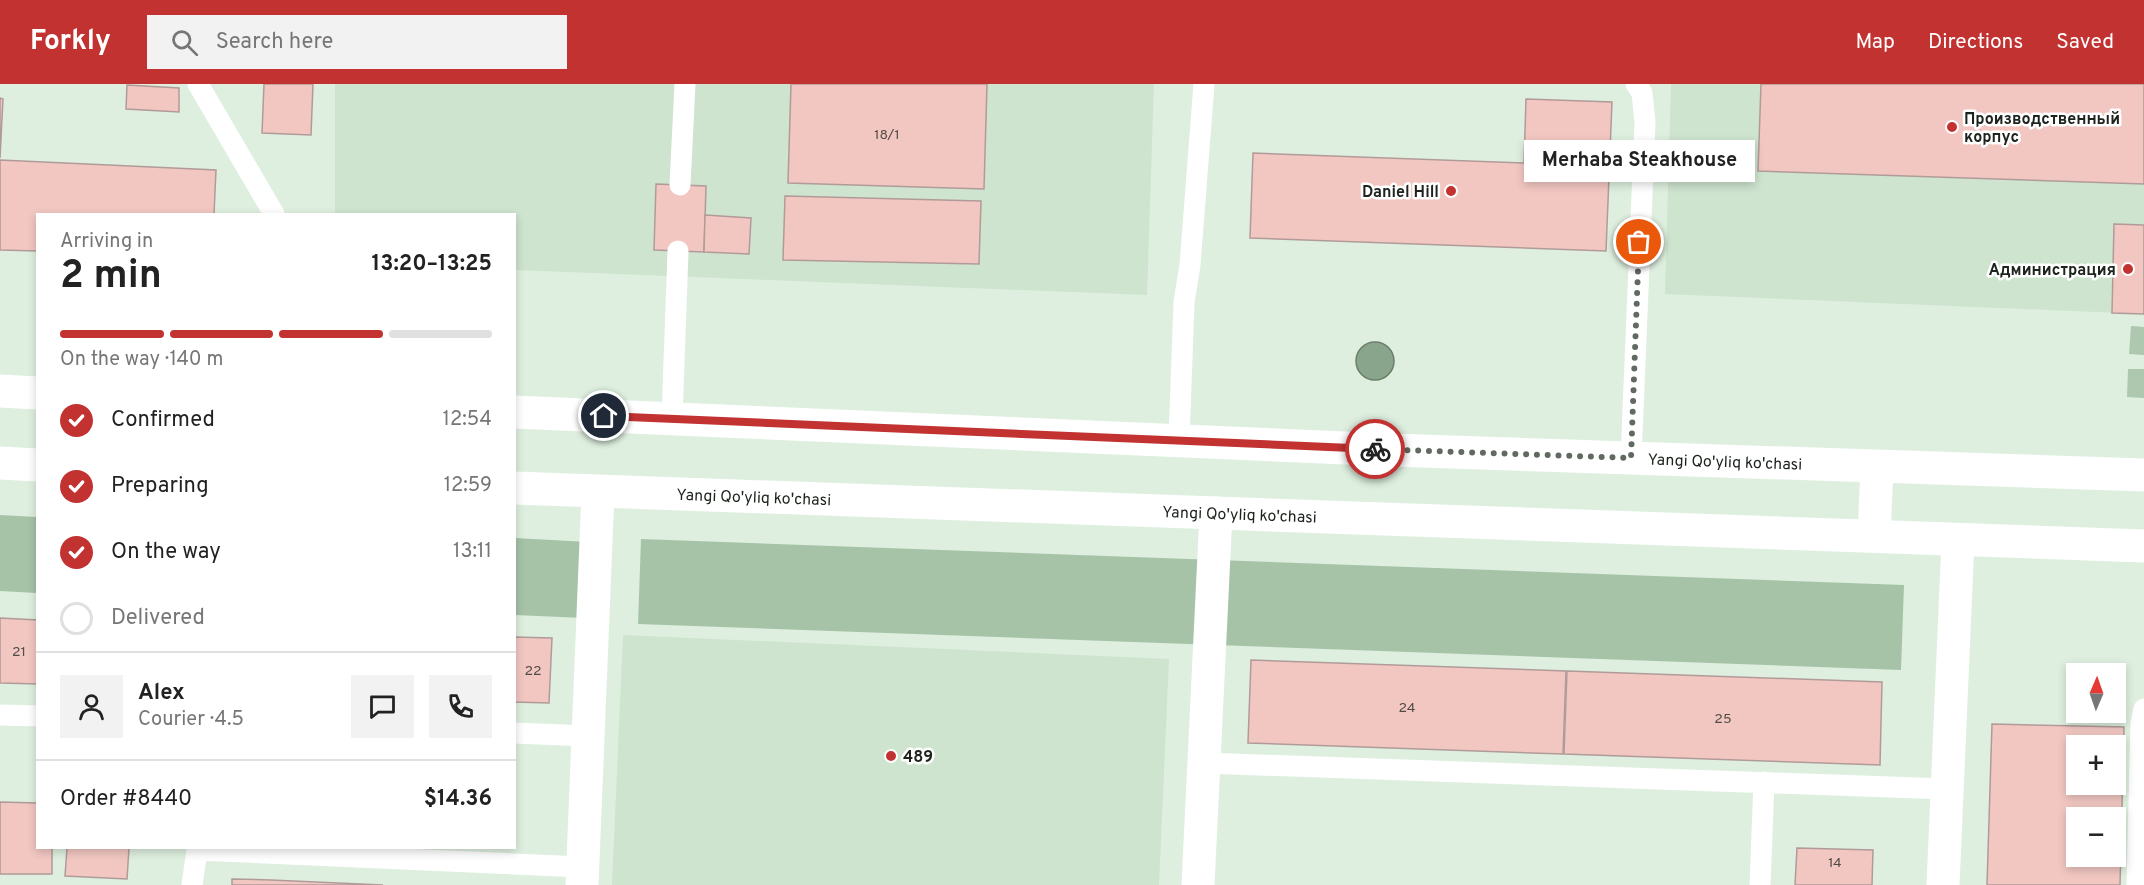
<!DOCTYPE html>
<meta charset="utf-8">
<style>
:root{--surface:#fff;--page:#f2f2f2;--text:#222;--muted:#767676;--line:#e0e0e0;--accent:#c13231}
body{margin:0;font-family:Overpass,sans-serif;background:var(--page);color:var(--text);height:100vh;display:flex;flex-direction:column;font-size:22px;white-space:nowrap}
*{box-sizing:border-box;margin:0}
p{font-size:20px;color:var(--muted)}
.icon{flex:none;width:33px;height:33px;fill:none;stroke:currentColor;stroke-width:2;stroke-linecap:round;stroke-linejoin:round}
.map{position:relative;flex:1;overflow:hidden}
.panel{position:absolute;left:36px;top:129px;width:480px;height:636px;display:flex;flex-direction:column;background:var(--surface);border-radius:0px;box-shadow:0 3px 9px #0003}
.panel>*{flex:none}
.needle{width:39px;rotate:2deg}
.buttons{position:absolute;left:2066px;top:579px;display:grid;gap:12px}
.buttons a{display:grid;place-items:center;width:60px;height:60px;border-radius:0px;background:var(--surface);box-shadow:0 3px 9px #0003;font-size:30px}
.pin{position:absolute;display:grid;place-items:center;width:51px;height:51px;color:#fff;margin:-26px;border:3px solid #fff;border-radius:50%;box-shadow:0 2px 6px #0007}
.courier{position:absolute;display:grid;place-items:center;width:60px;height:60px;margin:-30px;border:4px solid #c13231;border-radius:50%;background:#fff;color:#222;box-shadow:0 2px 8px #0007}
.bubble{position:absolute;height:42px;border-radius:0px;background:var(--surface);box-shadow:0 3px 9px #0003;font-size:20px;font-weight:700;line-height:42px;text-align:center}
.overview em{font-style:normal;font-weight:700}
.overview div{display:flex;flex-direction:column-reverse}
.overview{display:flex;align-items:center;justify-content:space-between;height:102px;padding:0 24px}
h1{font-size:39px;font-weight:700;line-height:45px}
.bar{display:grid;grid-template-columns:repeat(4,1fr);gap:9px 6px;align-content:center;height:72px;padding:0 24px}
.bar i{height:8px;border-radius:4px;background:var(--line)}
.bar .current{background:var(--accent)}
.bar p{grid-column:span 4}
.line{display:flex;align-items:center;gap:15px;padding:0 24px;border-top:2px solid var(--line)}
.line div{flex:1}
.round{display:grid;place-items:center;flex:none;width:63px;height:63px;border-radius:0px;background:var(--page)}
ol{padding:0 24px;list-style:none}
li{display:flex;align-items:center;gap:18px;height:66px}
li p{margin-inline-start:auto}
li .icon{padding:6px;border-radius:50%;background:var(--accent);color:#fff;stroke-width:4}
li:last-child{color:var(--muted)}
li i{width:33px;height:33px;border:3px solid var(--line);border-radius:50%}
header{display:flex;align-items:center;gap:36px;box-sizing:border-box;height:84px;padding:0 30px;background:var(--accent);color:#fff}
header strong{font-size:28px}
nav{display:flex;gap:33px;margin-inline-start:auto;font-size:21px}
.search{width:420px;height:54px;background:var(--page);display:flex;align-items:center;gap:15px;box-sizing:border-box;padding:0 21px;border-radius:0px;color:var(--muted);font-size:22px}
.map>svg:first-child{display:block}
</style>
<header>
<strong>Forkly</strong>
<div class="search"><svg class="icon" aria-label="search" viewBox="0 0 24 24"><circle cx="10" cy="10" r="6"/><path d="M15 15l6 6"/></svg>Search here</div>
<nav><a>Map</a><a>Directions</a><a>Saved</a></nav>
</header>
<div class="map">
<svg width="2144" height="801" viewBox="0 0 2144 801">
<rect width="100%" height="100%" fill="#deefdf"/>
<g fill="#cee4cf">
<path d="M335,0H1154L1147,211L515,186L514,130H335Z"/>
<path d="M1671,0H2144V230L1665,210Z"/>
<path d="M623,551L1169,575L1159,801H612Z"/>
</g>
<g fill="#adc8af">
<path d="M2131,242L2144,243V271L2129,270Z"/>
<path d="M2128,285H2144V314L2127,313Z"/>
</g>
<g fill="#a6c3a8">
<path d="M0,431L37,433V509L0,507Z"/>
<path d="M515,454L588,458L584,534L515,531Z"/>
<path d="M641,455L1904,501L1901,586L638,540Z"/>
</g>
<circle fill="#89a58b" stroke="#697e6a" stroke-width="1.5" cx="1375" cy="277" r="19"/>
<g fill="#f2c7c2" stroke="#b19b98" stroke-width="1.5" fill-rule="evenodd">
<path d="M264,0H313L311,51L262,49Z"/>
<path d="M791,0H987L984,105L788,99Z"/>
<path d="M1761,0H2144V100L1758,87Z"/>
<path d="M127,1L179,4V28L126,25Z"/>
<path d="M0,14L3,15L0,74Z"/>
<path d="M1526,15L1612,18L1606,167L1250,154L1253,69L1524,79Z"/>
<path d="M0,76L216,86L214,130H38V167L0,166Z"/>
<path d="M656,100L706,102L704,168L654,166Z"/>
<path d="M785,112L981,117L979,180L783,176Z"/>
<path d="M705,131L751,134L749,170L704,168Z"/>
<path d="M2114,140L2144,141V230L2112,229Z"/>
<path d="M0,534L38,536V600L0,599Z"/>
<path d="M514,553L552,554L549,619L514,618Z"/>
<path d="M1251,576L1566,587L1563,670L1248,659Z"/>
<path d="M1567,587L1882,598L1880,681L1564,670Z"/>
<path d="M1992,640L2124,643L2120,801H1987ZM2076,662H2115V700H2076ZM2076,734H2115V772H2076Z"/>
<path d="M0,718L38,719V764H52V790H0Z"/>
<path d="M67,764H129L127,795L65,792Z"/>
<path d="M1797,764L1873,766L1872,801H1795Z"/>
<path d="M232,795L271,796L383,801H232Z"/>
</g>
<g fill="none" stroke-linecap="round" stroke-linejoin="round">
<g stroke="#fff" stroke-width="21">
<path d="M198,0L274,130"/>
<path d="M680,101L685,0"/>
<path d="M672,334L678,167"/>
<path d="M1179,356L1184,218L1190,181L1204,0"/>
<path d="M1631,374L1645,39L1642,9L1636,0"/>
<path d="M0,631L38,632"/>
<path d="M514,649L588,652"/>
<path d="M1204,679L1946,705"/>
<path d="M192,801L197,766L582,783"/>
<path d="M1760,801L1764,698"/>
<path d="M2137,801L2141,639L2144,625"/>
</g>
<g stroke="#fff" stroke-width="33">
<path d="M582,801L598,408"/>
<path d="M1198,801L1216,429"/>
<path d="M1943,801L1958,456"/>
</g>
<g stroke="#fff" stroke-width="33">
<path d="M0,307L38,309"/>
<path id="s1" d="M514,328L1391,366L2144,391"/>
<path d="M0,379L38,381"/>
<path id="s2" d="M514,404L2144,462"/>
<path d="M1874,452L1877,383"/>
</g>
</g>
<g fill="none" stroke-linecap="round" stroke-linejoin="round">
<path stroke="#616a61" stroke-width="6" stroke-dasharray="0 10.8" d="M1375,365L1631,374L1639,158"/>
<path stroke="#c13231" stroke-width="8" d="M604,332L1375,365"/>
</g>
<g fill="#c13231" stroke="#fff" stroke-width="2">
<circle cx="1952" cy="43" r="6"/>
<circle cx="1451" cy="107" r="6"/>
<circle cx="2128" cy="185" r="6"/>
<circle cx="891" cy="672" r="6"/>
</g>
<g text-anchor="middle" stroke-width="5" stroke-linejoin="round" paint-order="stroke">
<g font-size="14" fill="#524c46">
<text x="887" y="55">18/1</text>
<text x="19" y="572">21</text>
<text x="533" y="591">22</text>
<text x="1407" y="628">24</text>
<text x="1723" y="639">25</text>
<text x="1835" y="783">14</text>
</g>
<g font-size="16" font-weight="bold" fill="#1d231d" stroke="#fff" text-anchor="start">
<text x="1964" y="40">Производственный<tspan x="1964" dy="18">корпус</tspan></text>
<text x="1439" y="113" text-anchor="end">Daniel Hill</text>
<text x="2116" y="191" text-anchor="end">Администрация</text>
<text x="903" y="678">489</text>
</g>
<g font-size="16" fill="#1d231d" stroke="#fff">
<text dy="6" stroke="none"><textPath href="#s1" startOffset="1212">Yangi Qo'yliq ko'chasi</textPath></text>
<text dy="6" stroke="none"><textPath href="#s2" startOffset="240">Yangi Qo'yliq ko'chasi</textPath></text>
<text dy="6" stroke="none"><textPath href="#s2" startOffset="726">Yangi Qo'yliq ko'chasi</textPath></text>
</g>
</g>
</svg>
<div class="buttons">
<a><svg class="needle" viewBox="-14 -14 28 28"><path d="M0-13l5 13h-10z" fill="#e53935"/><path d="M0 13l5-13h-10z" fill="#767676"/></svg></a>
<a>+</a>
<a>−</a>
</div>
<div class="pin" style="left:1639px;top:158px;background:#ea580c"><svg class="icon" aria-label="bag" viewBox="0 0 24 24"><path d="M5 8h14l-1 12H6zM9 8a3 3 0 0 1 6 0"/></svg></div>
<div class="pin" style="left:604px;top:332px;background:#1f2937"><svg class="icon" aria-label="home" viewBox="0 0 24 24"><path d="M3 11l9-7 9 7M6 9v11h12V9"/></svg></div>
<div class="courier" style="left:1375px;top:365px"><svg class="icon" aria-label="bike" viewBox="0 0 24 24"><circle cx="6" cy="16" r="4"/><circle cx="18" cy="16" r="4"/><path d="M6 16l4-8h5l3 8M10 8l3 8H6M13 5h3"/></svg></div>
<div class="bubble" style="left:1524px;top:56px;width:231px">Merhaba Steakhouse</div>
<section class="panel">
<div class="overview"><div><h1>2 min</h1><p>Arriving in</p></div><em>13:20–13:25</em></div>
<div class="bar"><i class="current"></i><i class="current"></i><i class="current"></i><i></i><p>On the way · 140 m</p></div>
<ol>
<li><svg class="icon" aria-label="check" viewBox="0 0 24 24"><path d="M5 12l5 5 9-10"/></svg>Confirmed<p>12:54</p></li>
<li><svg class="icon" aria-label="check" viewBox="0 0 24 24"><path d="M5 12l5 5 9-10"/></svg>Preparing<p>12:59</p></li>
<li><svg class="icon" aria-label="check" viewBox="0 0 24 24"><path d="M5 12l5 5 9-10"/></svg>On the way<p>13:11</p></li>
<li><i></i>Delivered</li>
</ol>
<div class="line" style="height:108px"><a class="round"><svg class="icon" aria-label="person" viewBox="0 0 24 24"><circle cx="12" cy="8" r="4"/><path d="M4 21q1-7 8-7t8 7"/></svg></a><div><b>Alex</b><p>Courier · 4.5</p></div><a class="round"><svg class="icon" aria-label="chat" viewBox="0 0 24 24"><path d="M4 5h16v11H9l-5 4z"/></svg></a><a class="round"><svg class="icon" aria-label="phone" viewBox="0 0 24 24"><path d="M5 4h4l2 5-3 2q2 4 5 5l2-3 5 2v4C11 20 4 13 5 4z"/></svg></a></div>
<div class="line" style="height:78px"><div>Order #8440</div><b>$14.36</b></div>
</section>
</div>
